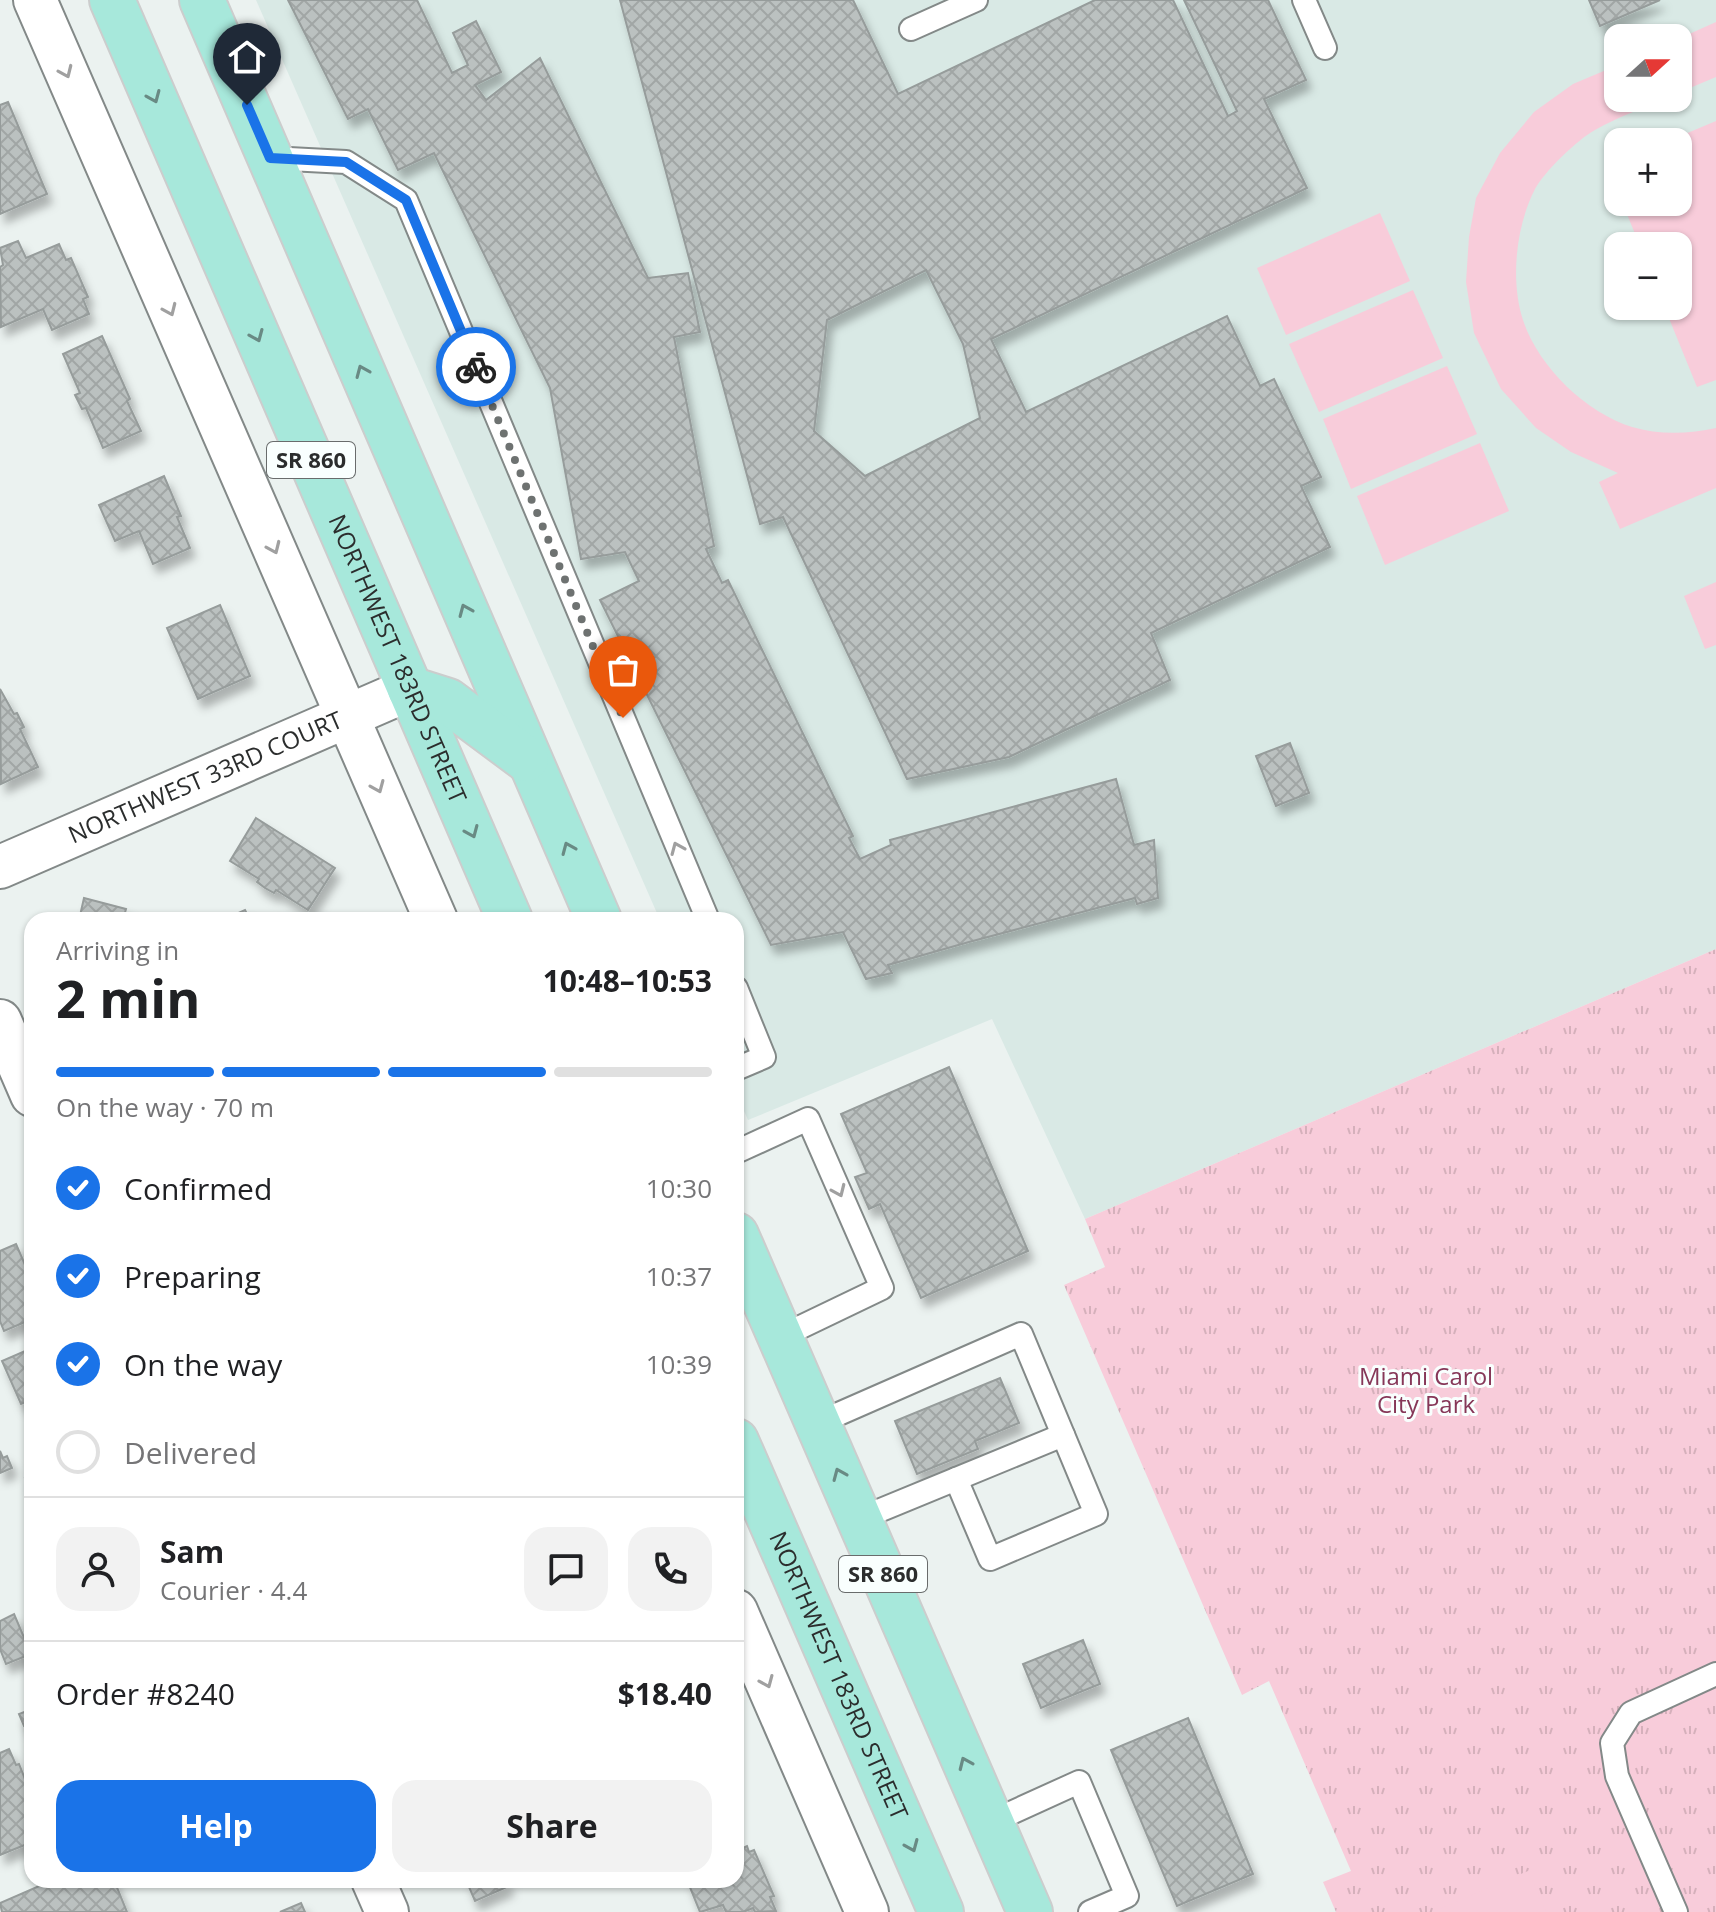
<!DOCTYPE html>
<meta charset="utf-8">
<style>
:root{--surface:#fff;--page:#f2f2f2;--text:#202124;--muted:#757577;--line:#e0e0e0;--accent:#1a73e8}
body{margin:0;font-family:"Open Sans",sans-serif;background:var(--page);color:var(--text);height:100vh;display:flex;flex-direction:column;font-size:30px;white-space:nowrap}
*{box-sizing:border-box;margin:0}
p{font-size:26px;color:var(--muted)}
.icon{flex:none;width:44px;height:44px;fill:none;stroke:currentColor;stroke-width:2;stroke-linecap:round;stroke-linejoin:round}
.map{position:relative;flex:1;overflow:hidden}
.drawer{position:absolute;left:24px;top:912px;width:720px;height:976px;display:flex;flex-direction:column;background:var(--surface);border-radius:24px;box-shadow:0 2px 6px #0004}
.drawer>*{flex:none}
.needle{width:52px;rotate:69deg}
.tools{position:absolute;left:1604px;top:24px;display:grid;gap:16px}
.tools a{display:grid;place-items:center;width:88px;height:88px;border-radius:16px;background:var(--surface);box-shadow:0 2px 6px #0004;font-size:40px}
.pin{position:absolute;display:grid;place-items:center;width:68px;height:68px;color:#fff;margin:-82px -34px;border-radius:50% 50% 50% 0;rotate:-45deg;box-shadow:0 0 8px #0007}
.pin .icon{rotate:45deg}
.courier{position:absolute;display:grid;place-items:center;width:80px;height:80px;margin:-40px;border:6px solid #1a73e8;border-radius:50%;background:#fff;color:#222;box-shadow:0 2px 10px #0007}
.summary em{font-style:normal;font-weight:700}
.summary div{display:flex;flex-direction:column-reverse}
.summary{display:flex;align-items:center;justify-content:space-between;height:136px;padding:0 32px}
h1{font-size:52px;font-weight:700;line-height:60px}
.bar{display:grid;grid-template-columns:repeat(4,1fr);gap:12px 8px;align-content:center;height:96px;padding:0 32px}
.bar i{height:10px;border-radius:6px;background:var(--line)}
.bar .on{background:var(--accent)}
.bar p{grid-column:span 4}
.line{display:flex;align-items:center;gap:20px;padding:0 32px;border-top:2px solid var(--line)}
.line div{flex:1}
.round{display:grid;place-items:center;flex:none;width:84px;height:84px;border-radius:24px;background:var(--page)}
ol{padding:0 32px;list-style:none}
li{display:flex;align-items:center;gap:24px;height:88px}
li p{margin-inline-start:auto}
li .icon{padding:8px;border-radius:50%;background:var(--accent);color:#fff;stroke-width:4}
li:last-child{color:var(--muted)}
li i{width:44px;height:44px;border:4px solid var(--line);border-radius:50%}
.cta{display:flex;gap:16px;margin-top:auto;padding:16px 32px}
.cta a{flex:1;height:92px;border-radius:24px;background:var(--accent);color:#fff;font-size:32px;font-weight:700;line-height:92px;text-align:center}
.cta a+a{background:var(--page);color:var(--text)}
.map>svg:first-child{display:block}
</style>
<div class="map">
<svg width="1716" height="1912" viewBox="0 0 1716 1912">
<defs>
<pattern id="grass-tufts" width="24" height="20" patternUnits="userSpaceOnUse" patternTransform="scale(2)"><rect width="24" height="20" fill="#f8ccda"/><path d="M3 7l-1-3M5 7V3M7 7l1-3M15 17l-1-3M17 17v-4M19 17l1-3" fill="none" stroke="#d5b0bb"/></pattern>
<pattern id="building-cross-hatch" width="8" height="8" patternUnits="userSpaceOnUse" patternTransform="scale(2)"><rect width="8" height="8" fill="#bbc1c0"/><path d="M0 0l8 8M0 8l8-8" fill="none" stroke="#a1a6a5"/></pattern>
<filter id="shadow"><feDropShadow dx="5" dy="9" stdDeviation="4" flood-color="#0004"/></filter>
</defs>
<rect width="100%" height="100%" fill="#ebf2f0"/>
<path fill="#d9e9e5" fill-rule="evenodd" d="M256,0H1716V949L1085,1219L992,1019L748,1120L736,1093V920H660ZM1618,38H1678V98H1618ZM1618,142H1678V202H1618ZM1618,246H1678V306H1618Z"/>
<path fill="url(#grass-tufts)" d="M1716,949V1912H1336L1323,1882L1351,1871L1269,1681L1242,1695L1064,1285L1105,1267L1085,1219Z"/>
<g fill="#f8ccda">
<path d="M1716,22V77L1678,93V39Z"/>
<path d="M1618,65V98H1667C1643,108 1618,117 1595,130C1578,139 1544,172 1535,189C1516,226 1510,280 1523,320C1538,366 1585,412 1632,427C1659,435 1689,434 1716,428V488L1620,529L1599,482L1618,473L1571,452L1536,428L1501,389L1474,333L1466,282L1469,237L1476,198L1500,153L1534,112L1573,84Z"/>
<path d="M1716,121V380L1697,387L1664,306H1678V246H1640L1622,202H1678V142H1666Z"/>
<path d="M1380,213L1410,281L1286,335L1257,268Z"/>
<path d="M1413,290L1443,358L1319,412L1289,344Z"/>
<path d="M1447,366L1477,434L1351,489L1323,419Z"/>
<path d="M1480,443L1509,511L1385,565L1357,496Z"/>
<path d="M1716,582V645L1705,649L1684,596Z"/>
<path d="M1528,1871L1546,1912H1433Z"/>
</g>
<g fill="url(#building-cross-hatch)" stroke="#969c9b" stroke-width="2" fill-rule="evenodd" filter="url(#shadow)">
<path d="M288,0H417L452,73L468,65L453,33L476,21L501,72L475,85L486,100L540,58L648,278L688,273L700,332L674,337L714,546L706,549L722,583L728,580L853,836L849,838L860,859L891,845L890,840L1116,779L1134,845L1154,840L1158,898L1137,904L1135,898L969,942L888,965L892,973L866,979L843,932L771,945L600,600L639,581L625,552L581,559L550,388L434,153L398,170L368,109L348,119Z"/>
<path d="M620,0H853L898,94L1095,0H1173L1228,116L1237,111L1184,0H1268L1306,80L1264,99L1307,188L991,339L1026,412L1227,316L1260,386L1274,379L1321,477L1301,486L1330,547L1151,633L1170,680L1009,757L907,779L783,517L760,524ZM926,270L963,344L980,418L865,476L814,431L827,320Z"/>
<path d="M1589,0H1660L1600,26Z"/>
<path d="M8,102L47,194L0,214V105Z"/>
<path d="M18,241L26,258L59,244L66,260L71,258L88,297L83,299L89,314L52,330L43,309L1,327L0,267L3,265L0,248Z"/>
<path d="M102,336L130,399L127,401L141,431L103,448L86,408L82,409L75,395L80,393L63,354Z"/>
<path d="M164,476L181,516L177,517L190,548L153,564L139,531L115,541L99,505Z"/>
<path d="M220,605L250,676L198,699L167,628Z"/>
<path d="M0,689L14,714L17,713L24,727L20,729L38,767L1,784Z"/>
<path d="M1290,743L1309,793L1276,806L1256,756Z"/>
<path d="M256,818L335,868L308,910L276,890L274,893L265,888L257,882L259,879L230,861Z"/>
<path d="M84,898L126,909L123,920H79Z"/>
<path d="M245,910L250,920H228L227,918Z"/>
<path d="M949,1067L1028,1251L921,1298L880,1204L869,1209L855,1177L867,1173L841,1114Z"/>
<path d="M16,1244L32,1281V1319L4,1331L0,1321V1251Z"/>
<path d="M32,1348V1399L21,1404L2,1361Z"/>
<path d="M1000,1378L1019,1423L975,1441L978,1449L917,1474L895,1421Z"/>
<path d="M0,1451L3,1458L7,1456L12,1468L0,1473Z"/>
<path d="M32,1475V1495L25,1478Z"/>
<path d="M14,1614L31,1654L6,1664L0,1649V1621Z"/>
<path d="M1083,1640L1100,1684L1041,1708L1023,1664Z"/>
<path d="M32,1709V1723L24,1726L19,1714Z"/>
<path d="M1188,1718L1253,1874L1177,1906L1111,1750Z"/>
<path d="M9,1749L16,1765L19,1764L25,1779L29,1777L32,1784V1842L0,1855V1753Z"/>
<path d="M747,1846L749,1852L754,1850L774,1896L770,1897L776,1911L755,1912L753,1908L743,1912H726L723,1905L700,1912L687,1880H736V1851Z"/>
<path d="M53,1880L94,1882L114,1880L127,1912H2L0,1903Z"/>
<path d="M466,1880H506L509,1886L475,1901Z"/>
<path d="M301,1903L305,1912H280Z"/>
</g>
<g fill="none" stroke-linecap="round" stroke-linejoin="round">
<g stroke="#838988" stroke-width="26">
<g id="lane">
<path d="M1304,0L1325,48"/>
<path d="M911,29L976,0"/>
<path d="M270,158L346,162L406,200L708,920"/>
<path d="M736,988L764,1057L736,1069"/>
<path d="M736,1152L808,1119L882,1288L780,1337"/>
<path d="M818,1423L1021,1334L1096,1514L990,1559L956,1479"/>
<path d="M859,1519L1063,1435"/>
<path d="M991,1822L1079,1782L1127,1896L1090,1912"/>
<path d="M1676,1912L1617,1776L1612,1743L1631,1713L1716,1674"/>
</g>
</g>
<g stroke="#838988" stroke-width="46">
<g id="street">
<path d="M35,0L436,920"/>
<path id="s1" d="M0,867L410,689"/>
<path d="M0,1021L32,1095"/>
<path d="M736,1611L867,1912"/>
<path d="M373,1880L387,1912"/>
</g>
</g>
<g stroke="#cccdcd" stroke-width="48">
<g id="primary">
<path id="s2" d="M112,0L510,920"/>
<path d="M202,0L599,920"/>
<path d="M410,689L448,701L526,759"/>
<path d="M736,1235L1030,1912"/>
<path id="s3" d="M736,1441L941,1912"/>
</g>
</g>
<use href="#lane" stroke="#fff" stroke-width="22"/>
<use href="#street" stroke="#fff" stroke-width="42"/>
<use href="#primary" stroke="#a7e8db" stroke-width="44"/>
</g>
<defs><path id="oneway-chevron" d="M-2-3.5L2.5 0L-2 3.5" fill="none" stroke-width="1.6" stroke-linecap="round" stroke-linejoin="round" transform="scale(2)"/></defs>
<g stroke="#a0a0a0">
<use href="#oneway-chevron" transform="translate(66 72) rotate(66)"/>
<use href="#oneway-chevron" transform="translate(170 310) rotate(66)"/>
<use href="#oneway-chevron" transform="translate(274 548) rotate(66)"/>
<use href="#oneway-chevron" transform="translate(378 787) rotate(67)"/>
<use href="#oneway-chevron" transform="translate(677 848) rotate(-113)"/>
<use href="#oneway-chevron" transform="translate(839 1191) rotate(66)"/>
<use href="#oneway-chevron" transform="translate(767 1682) rotate(67)"/>
</g>
<g stroke="#698a84">
<use href="#oneway-chevron" transform="translate(154 97) rotate(67)"/>
<use href="#oneway-chevron" transform="translate(257 336) rotate(67)"/>
<use href="#oneway-chevron" transform="translate(362 371) rotate(-113)"/>
<use href="#oneway-chevron" transform="translate(465 610) rotate(-113)"/>
<use href="#oneway-chevron" transform="translate(472 832) rotate(67)"/>
<use href="#oneway-chevron" transform="translate(568 848) rotate(-113)"/>
<use href="#oneway-chevron" transform="translate(839 1474) rotate(-113)"/>
<use href="#oneway-chevron" transform="translate(965 1763) rotate(-114)"/>
<use href="#oneway-chevron" transform="translate(912 1846) rotate(67)"/>
</g>
<g fill="none" stroke-linecap="round" stroke-linejoin="round">
<path stroke="#6e7271" stroke-width="8" stroke-dasharray="0 14.4" d="M476,367L623,718"/>
<path stroke="#1a73e8" stroke-width="10" d="M247,105L270,158L346,162L406,200L476,367"/>
</g>
<g text-anchor="middle" stroke-width="6" stroke-linejoin="round" paint-order="stroke">
<g fill="#f9fffe" stroke="#696c6c" stroke-width="2">
<rect x="267" y="442" width="88" height="36" rx="6"/>
<rect x="839" y="1556" width="88" height="36" rx="6"/>
</g>
<g font-size="22" font-weight="bold" fill="#2b2d2d">
<text x="311" y="468">SR 860</text>
<text x="883" y="1582">SR 860</text>
</g>
<g font-size="24" fill="#2b2d2d" stroke="#f9fffe">
<text dy="8" stroke="none"><textPath href="#s2" startOffset="718">NORTHWEST 183RD STREET</textPath></text>
<text dy="8" stroke="none"><textPath href="#s1" startOffset="224">NORTHWEST 33RD COURT</textPath></text>
<text dy="8" stroke="none"><textPath href="#s3" startOffset="256">NORTHWEST 183RD STREET</textPath></text>
</g>
<g font-size="24" fill="#863758" stroke="#f9fffe">
<text x="1426" y="1385">Miami Carol<tspan x="1426" dy="28">City Park</tspan></text>
</g>
</g>
</svg>
<div class="tools">
<a><svg class="needle" viewBox="-14 -14 28 28"><path d="M0-13l5 13h-10z" fill="#e53935"/><path d="M0 13l5-13h-10z" fill="#757577"/></svg></a>
<a>+</a>
<a>−</a>
</div>
<div class="pin" style="left:623px;top:718px;background:#ea580c"><svg class="icon" aria-label="bag" viewBox="0 0 24 24"><path d="M5 8h14l-1 12H6zM9 8a3 3 0 0 1 6 0"/></svg></div>
<div class="pin" style="left:247px;top:105px;background:#1f2937"><svg class="icon" aria-label="home" viewBox="0 0 24 24"><path d="M3 11l9-7 9 7M6 9v11h12V9"/></svg></div>
<div class="courier" style="left:476px;top:367px"><svg class="icon" aria-label="bike" viewBox="0 0 24 24"><circle cx="6" cy="16" r="4"/><circle cx="18" cy="16" r="4"/><path d="M6 16l4-8h5l3 8M10 8l3 8H6M13 5h3"/></svg></div>
<section class="drawer">
<div class="summary"><div><h1>2 min</h1><p>Arriving in</p></div><em>10:48–10:53</em></div>
<div class="bar"><i class="on"></i><i class="on"></i><i class="on"></i><i></i><p>On the way · 70 m</p></div>
<ol>
<li><svg class="icon" aria-label="check" viewBox="0 0 24 24"><path d="M5 12l5 5 9-10"/></svg>Confirmed<p>10:30</p></li>
<li><svg class="icon" aria-label="check" viewBox="0 0 24 24"><path d="M5 12l5 5 9-10"/></svg>Preparing<p>10:37</p></li>
<li><svg class="icon" aria-label="check" viewBox="0 0 24 24"><path d="M5 12l5 5 9-10"/></svg>On the way<p>10:39</p></li>
<li><i></i>Delivered</li>
</ol>
<div class="line" style="height:144px"><a class="round"><svg class="icon" aria-label="person" viewBox="0 0 24 24"><circle cx="12" cy="8" r="4"/><path d="M4 21q1-7 8-7t8 7"/></svg></a><div><b>Sam</b><p>Courier · 4.4</p></div><a class="round"><svg class="icon" aria-label="chat" viewBox="0 0 24 24"><path d="M4 5h16v11H9l-5 4z"/></svg></a><a class="round"><svg class="icon" aria-label="phone" viewBox="0 0 24 24"><path d="M5 4h4l2 5-3 2q2 4 5 5l2-3 5 2v4C11 20 4 13 5 4z"/></svg></a></div>
<div class="line" style="height:104px"><div>Order #8240</div><b>$18.40</b></div>
<div class="cta"><a>Help</a><a>Share</a></div>
</section>
</div>
